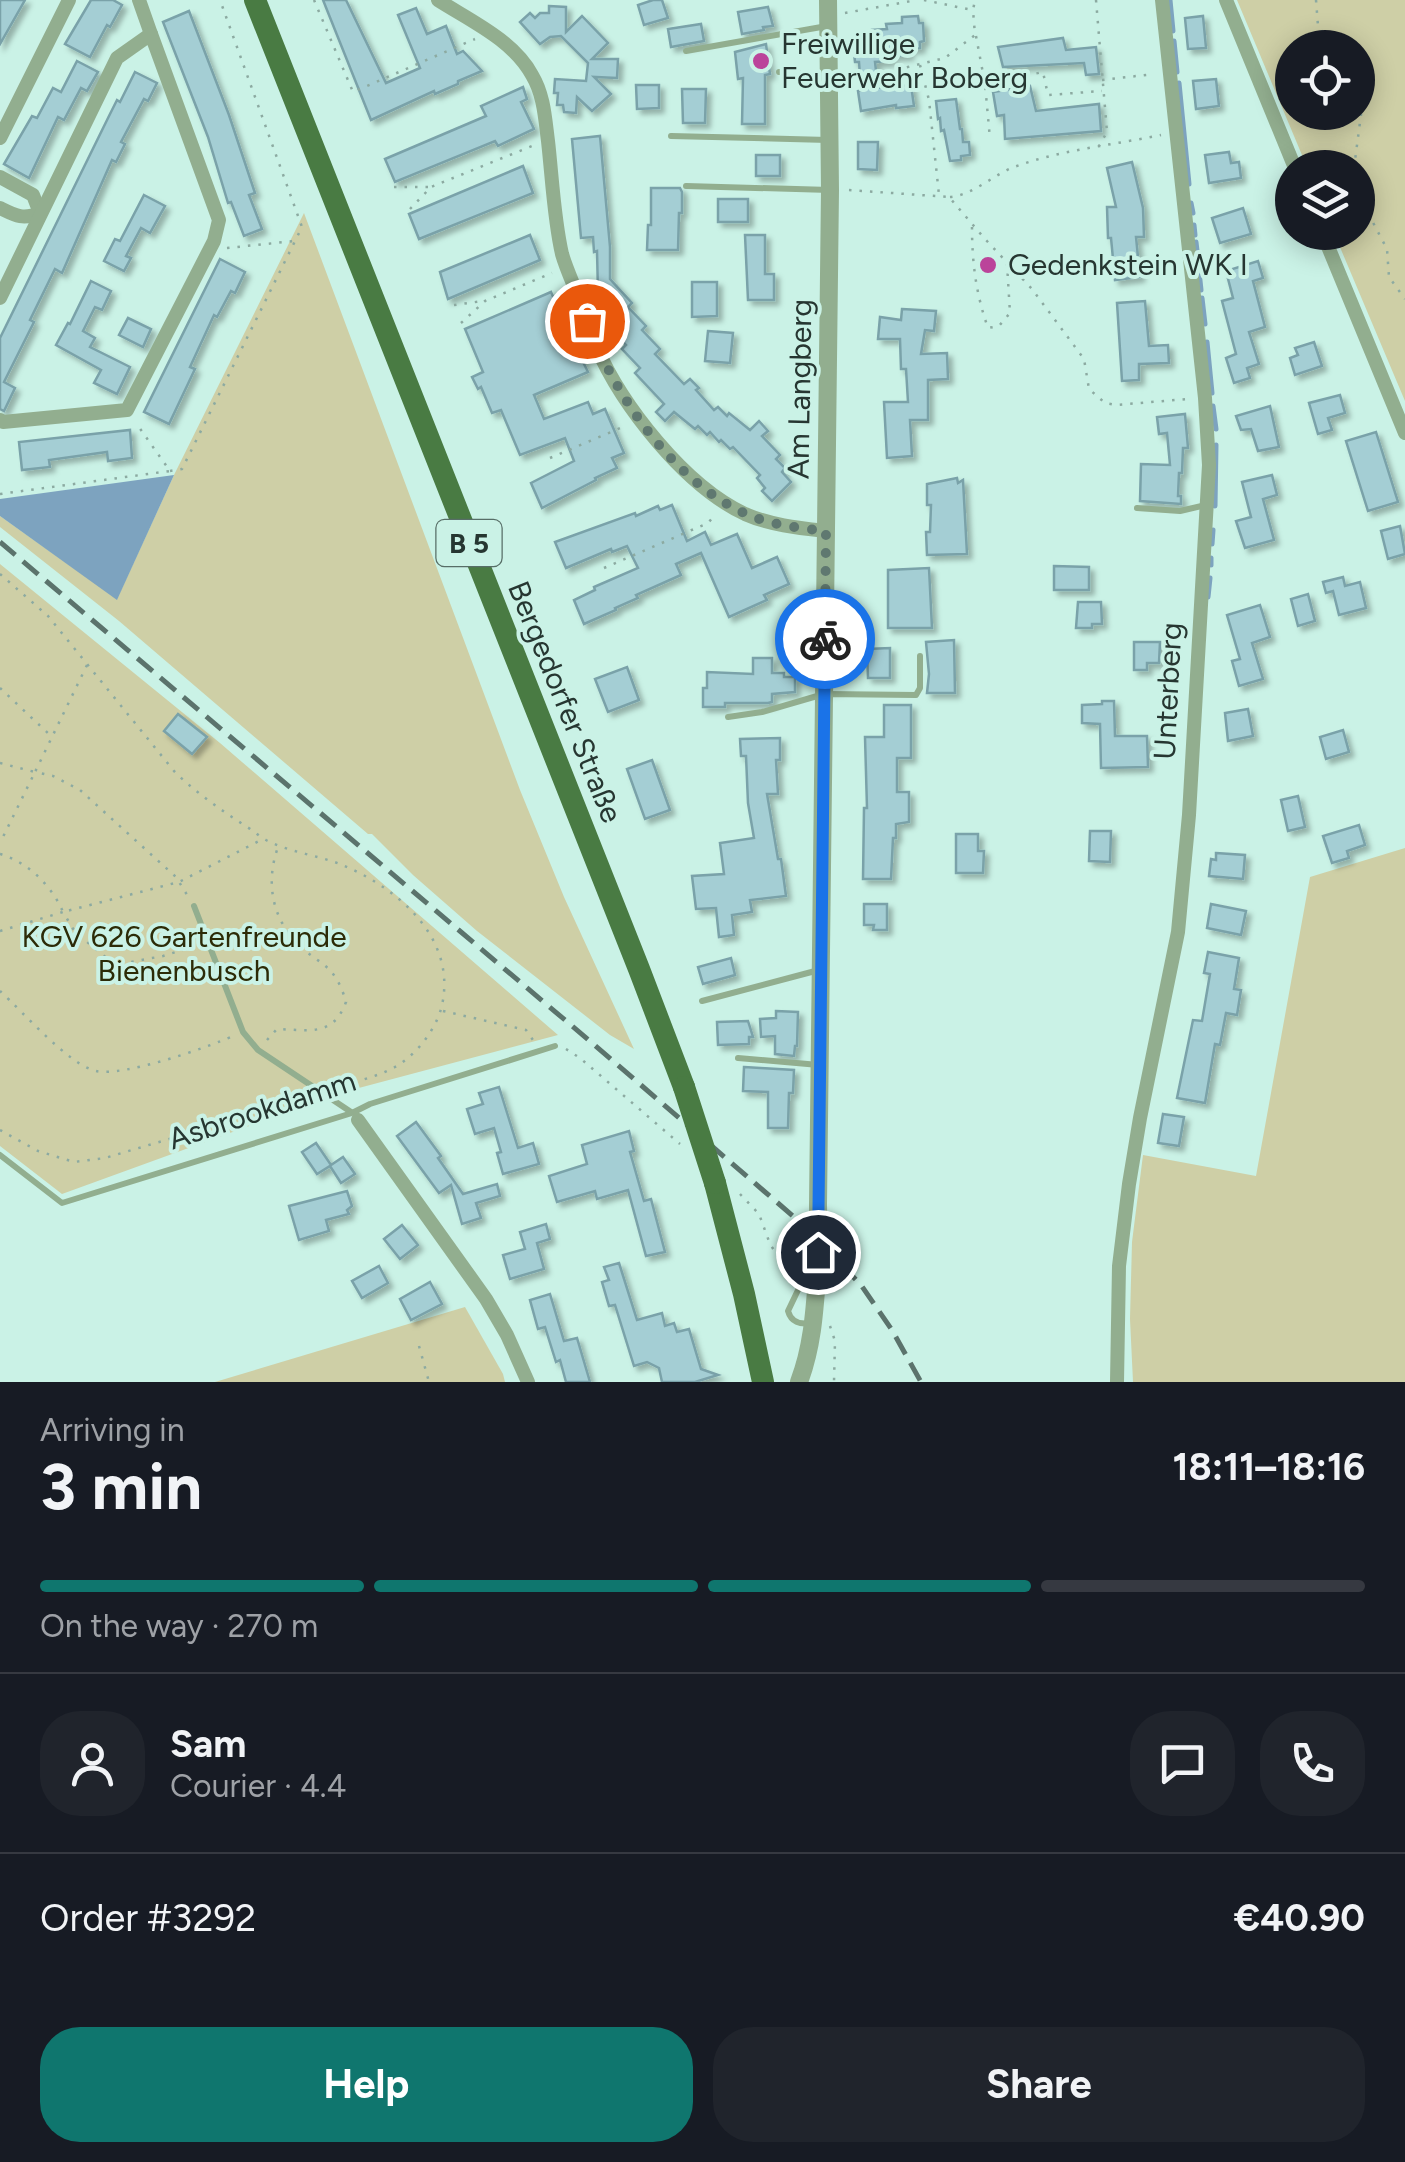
<!DOCTYPE html>
<meta charset="utf-8">
<style>
:root{--surface:#171b24;--page:#20242c;--text:#f1f3f6;--muted:#9ea1a6;--line:#363941;--accent:#0f766e}
body{margin:0;font-family:Figtree,sans-serif;background:var(--page);color:var(--text);height:100vh;display:flex;flex-direction:column;font-size:38px;white-space:nowrap}
*{box-sizing:border-box;margin:0}
p{font-size:32px;color:var(--muted)}
.icon{flex:none;width:55px;height:55px;fill:none;stroke:currentColor;stroke-width:2;stroke-linecap:round;stroke-linejoin:round}
.map{position:relative;height:1382px;overflow:hidden}
.side{display:flex;flex-direction:column;background:var(--surface);flex:1}
.side>*{flex:none}
.tools{position:absolute;left:1275px;top:30px;display:grid;gap:20px}
.tools a{display:grid;place-items:center;width:100px;height:100px;border-radius:50%;background:var(--surface);box-shadow:0 5px 25px #0003;font-size:50px}
.pin{position:absolute;display:grid;place-items:center;width:85px;height:85px;color:#fff;margin:-42px;border:5px solid #fff;border-radius:50%;box-shadow:0 2px 10px #0007}
.courier{position:absolute;display:grid;place-items:center;width:100px;height:100px;margin:-50px;border:8px solid #1a73e8;border-radius:50%;background:#fff;color:#222;box-shadow:0 2px 12px #0007}
.overview em{font-style:normal;font-weight:700}
.overview div{display:flex;flex-direction:column-reverse}
.overview{display:flex;align-items:center;justify-content:space-between;height:170px;padding:0 40px}
h1{font-size:65px;font-weight:700;line-height:75px}
.bar{display:grid;grid-template-columns:repeat(4,1fr);gap:15px 10px;align-content:center;height:120px;padding:0 40px}
.bar i{height:12px;border-radius:8px;background:var(--line)}
.bar .on{background:var(--accent)}
.bar p{grid-column:span 4}
.line{display:flex;align-items:center;gap:25px;padding:0 40px;border-top:2px solid var(--line)}
.line div{flex:1}
.round{display:grid;place-items:center;flex:none;width:105px;height:105px;border-radius:40px;background:var(--page)}
.cta{display:flex;gap:20px;margin-top:auto;padding:20px 40px}
.cta a{flex:1;height:115px;border-radius:40px;background:var(--accent);color:#fff;font-size:40px;font-weight:700;line-height:115px;text-align:center}
.cta a+a{background:var(--page);color:var(--text)}
.map>svg:first-child{display:block}
</style>
<div class="map">
<svg width="1405" height="1382" viewBox="0 0 1405 1382">
<defs>
<filter id="shadow"><feDropShadow dx="4.5" dy="4.5" stdDeviation="2.5" flood-color="#0004"/></filter>
</defs>
<rect width="100%" height="100%" fill="#caf2e6"/>
<g fill="#cecfa6" fill-rule="evenodd">
<path d="M1237,0H1405V401L1334,233L1358,232V168L1307,167ZM1292,48H1358V112H1292Z"/>
<path d="M304,213L520,790L564,897L634,1049L610,1035L477,931L413,875L372,834H368L119,621L0,527V516L117,599L174,475Z"/>
<path d="M0,564L220,743L558,1035L340,1093L62,1194L0,1146Z"/>
<path d="M1405,848V1382H1133L1130,1319L1132,1242L1143,1155L1256,1176L1310,877Z"/>
<path d="M465,1307L503,1374L505,1382H215Z"/>
</g>
<path fill="#7da3bf" d="M174,475L117,600L0,516V499Z"/>
<g fill="none" stroke-linecap="round" stroke-linejoin="round">
<g stroke="#7da3bf" stroke-width="5">
<path d="M1170,0L1173,31"/>
<path d="M1174,41L1177,72"/>
<path d="M1179,83L1189,184"/>
<path d="M1191,203L1193,213"/>
<path d="M1194,225L1195,235"/>
<path d="M1196,242L1198,259"/>
<path d="M1199,271L1201,290"/>
<path d="M1202,298L1205,324"/>
<path d="M1207,342L1212,393"/>
<path d="M1213,406L1216,429"/>
<path d="M1215,506L1216,445"/>
<path d="M1212,544L1213,530"/>
<path d="M1211,565V558"/>
<path d="M1208,597L1210,578"/>
</g>
</g>
<g fill="#a4ced4" stroke="#7aa2a9" stroke-width="2.5" filter="url(#shadow)">
<path d="M0,0H25L0,44Z"/>
<path d="M91,0H113L122,5L110,27L107,25L90,57L65,44Z"/>
<path d="M323,0H346L386,83L420,68L398,15L416,8L427,34L446,26L457,54L463,51L482,71L458,81V84L435,94L434,91L371,120Z"/>
<path d="M653,0H662L668,18L644,25L638,5Z"/>
<path d="M549,6L566,7V32L582,16L608,43L592,59H618L617,78L594,77L611,94L592,111L577,97L576,113L564,112L563,105H557L558,93H554L555,79L586,81L588,63L561,36L550,37L540,44L520,22L530,13L535,18L540,13H549Z"/>
<path d="M768,7L773,26L763,27L764,30L742,34L738,12Z"/>
<path d="M189,11L229,115L255,193L249,195L262,229L244,236L231,202L228,203L208,137L163,22Z"/>
<path d="M918,16L919,23H923L924,41L920,42V48L908,49L909,55L890,56L891,61L875,62L878,88L911,85L914,106L896,108V105L861,111L858,91L861,90L859,62H855L853,44H858L857,36L872,35V30L887,29L886,24L902,23V17Z"/>
<path d="M1203,16L1206,48L1188,49L1185,18Z"/>
<path d="M701,24L704,41L671,47L668,29Z"/>
<path d="M1063,38L1066,50L1096,47L1099,74L1086,75L1084,63L1003,67L998,47Z"/>
<path d="M766,44L770,74L765,75V124H742L743,78L738,79L735,52Z"/>
<path d="M77,61L98,72L87,91L81,88L64,120L58,117L29,178L4,164L32,116L37,118L53,88L61,92Z"/>
<path d="M135,72L157,83L148,101L144,99L121,142L125,144L116,162L112,160L62,273L55,269L30,320L34,322L4,382L15,388L4,411L0,409V338L109,116L117,100L120,102Z"/>
<path d="M1216,79L1219,106L1196,109L1193,81Z"/>
<path d="M636,85H659V108L637,109Z"/>
<path d="M1030,86L1036,111L1099,104L1101,131L1005,139L1004,115L997,116L993,92Z"/>
<path d="M523,87L527,99L521,102L534,129L498,146L495,141L395,182L385,159L486,116L481,106Z"/>
<path d="M682,89H706L705,123H683Z"/>
<path d="M956,99L960,129H962L963,142H969L970,155L961,156V160L950,161L944,130L941,131L940,118L938,119L936,101Z"/>
<path d="M600,136L610,247V279L632,303L628,307L646,326L642,330L660,349L655,354L684,384L690,379L699,388L696,390L714,410L718,407L727,416L729,413L750,430L759,421L768,431L762,436L780,455L776,459L785,468L782,472L791,482L772,501L762,491L765,488L757,478L760,475L733,447L730,449L721,440L719,442L710,432L707,435L698,426L695,429L674,412L665,421L656,412L664,404L635,373L640,368L622,349L626,345L608,326L613,321L593,298L598,293L597,251L594,252L593,237L581,238L572,139Z"/>
<path d="M858,142H878L877,170L858,169Z"/>
<path d="M1229,152L1231,163L1239,162L1241,178L1209,183L1205,155Z"/>
<rect x="756" y="155" width="24" height="21"/>
<path d="M1132,162L1143,208L1144,237H1136L1140,277L1115,280L1111,238H1108L1107,207H1116L1107,168Z"/>
<path d="M523,166L533,193L419,239L409,214Z"/>
<path d="M651,188H680L682,192V213H679L678,250H647L648,225H651Z"/>
<path d="M144,195L165,206L150,233L141,228L126,256L131,258L124,271L104,261L115,239L120,241Z"/>
<rect x="718" y="199" width="30" height="23"/>
<path d="M1243,208L1251,234L1220,243L1212,218Z"/>
<path d="M530,235L540,260L448,299L440,272Z"/>
<path d="M745,235H765V274H774V300H748Z"/>
<path d="M220,259L245,272L235,293L231,291L217,317L214,315L190,367L195,369L169,424L144,412Z"/>
<path d="M1258,261L1263,278L1253,281L1265,327L1249,332L1259,364L1247,368L1250,378L1234,383L1226,358L1236,354L1222,301L1233,298L1226,271Z"/>
<path d="M91,281L111,291L102,310L95,307L83,331L95,338L90,347L130,367L117,394L94,383L101,370L56,345L68,323L70,324Z"/>
<path d="M692,282H717V316L692,317Z"/>
<path d="M551,292L570,336L572,335L580,361L582,360L588,372L534,395L544,419L588,402L593,414L605,409L624,453L612,458L617,468L595,478L596,480L542,508L531,483L574,461L565,438L520,455L501,410L492,413L481,387L478,389L472,377L483,372L465,329Z"/>
<path d="M1145,301L1149,346L1168,345L1169,363L1139,364V380L1122,381L1117,303Z"/>
<path d="M902,309L936,311L934,331L925,330L921,354L947,353L948,379L928,380V420H910L912,456L887,458L884,402H908L906,369H901L900,339H878L880,317L901,320Z"/>
<path d="M128,318L151,329L143,347L119,335Z"/>
<path d="M708,331L733,333L730,363L705,361Z"/>
<path d="M1314,342L1322,366L1295,375L1290,358L1298,355L1295,348Z"/>
<path d="M1340,395L1345,413L1328,418L1332,430L1318,434L1309,403Z"/>
<path d="M1270,406L1279,447L1258,451L1251,429L1241,430L1236,416Z"/>
<path d="M1185,414L1188,448H1183L1182,473H1179L1178,496H1181V504L1140,501L1141,464L1170,465L1167,433L1159,434L1157,417Z"/>
<path d="M130,430L132,458L108,461L107,452L49,460L50,467L22,470L19,442Z"/>
<path d="M1376,432L1398,502L1368,511L1346,441Z"/>
<path d="M1272,475L1277,495L1263,499L1274,540L1245,548L1236,521L1251,517L1242,482Z"/>
<path d="M957,478L958,483L963,480L967,554L927,555L926,532H930L931,505H927V484Z"/>
<path d="M672,505L687,541L705,532L711,545L737,534L752,568L777,557L789,584L764,595L767,600L729,617L701,553L676,564L681,575L636,595L638,598L615,608L616,610L584,624L574,600L595,590L594,587L638,568L627,546L612,552L611,549L566,568L555,542L635,513L636,516L658,506L660,510Z"/>
<path d="M1400,526L1405,554L1388,559L1381,531Z"/>
<path d="M1054,566L1089,567V590H1054Z"/>
<path d="M929,568L932,628H888V570Z"/>
<path d="M1343,577L1345,586L1360,582L1366,608L1339,615L1333,591L1326,593L1323,582Z"/>
<path d="M1308,594L1315,621L1298,626L1291,599Z"/>
<path d="M1078,602H1101L1102,624H1092V628H1076Z"/>
<path d="M1260,605L1270,637L1252,643L1263,679L1239,686L1232,661L1240,659L1227,615Z"/>
<path d="M954,640L955,693H927L929,674L926,642Z"/>
<path d="M1134,642H1160L1159,663H1147V670H1134Z"/>
<path d="M890,648V678H868L867,649Z"/>
<path d="M753,658H772V673H784V677H795V692L772,694V702L768,703H725V707H703V688H707V672L753,674Z"/>
<path d="M627,667L639,700L608,712L595,679Z"/>
<path d="M1102,701H1114L1115,736H1147L1148,767L1101,768L1100,724L1082,723V705L1102,704Z"/>
<path d="M884,705H911V758H897V792H909V822L896,824V838H893L891,879H863L864,808H867L865,737H884Z"/>
<path d="M1248,709L1253,736L1228,741L1225,713Z"/>
<path d="M178,714L207,737L192,754L164,731Z"/>
<path d="M1343,730L1349,752L1326,759L1320,737Z"/>
<path d="M780,738V760H776L778,794H767L778,859H781L786,896L750,900L752,912L732,915L734,935L719,937L716,908L696,909L692,876L724,874L720,843L754,838L748,803L746,756H741L740,739Z"/>
<path d="M652,760L670,810L645,819L627,769Z"/>
<path d="M1298,796L1305,827L1288,831L1281,800Z"/>
<path d="M1359,825L1365,845L1347,851L1349,858L1332,863L1323,836Z"/>
<path d="M1090,831H1111L1110,862L1089,861Z"/>
<path d="M956,834H978V851H984L983,873H956Z"/>
<path d="M1216,853L1245,855L1243,879L1209,876L1211,859L1216,860Z"/>
<path d="M864,904H887V930H873L874,925H864Z"/>
<path d="M1211,904L1246,911L1241,935L1207,928Z"/>
<path d="M1208,952L1239,958L1234,989L1241,990L1237,1015L1226,1013L1220,1045L1215,1044L1205,1103L1177,1098L1193,1020L1202,1021L1210,974L1204,973Z"/>
<path d="M731,958L735,975L703,984L698,967Z"/>
<path d="M776,1011L798,1012L797,1046H795L794,1056L775,1054V1036L761,1037L760,1019L776,1018Z"/>
<path d="M748,1021L753,1037H749V1044L718,1045L717,1022Z"/>
<path d="M744,1067L794,1070L793,1093H789L788,1128H768V1092L743,1091Z"/>
<path d="M499,1087L518,1148L533,1143L539,1164L503,1174L497,1153L501,1152L494,1128L475,1134L467,1109L483,1104L479,1093Z"/>
<path d="M1163,1114L1184,1117L1179,1146L1158,1143Z"/>
<path d="M416,1122L441,1156L438,1158L463,1194L497,1184L500,1196L476,1203L481,1218L462,1224L451,1185L439,1193L397,1136Z"/>
<path d="M629,1131L634,1151L630,1152L644,1201L651,1199L665,1252L646,1256L628,1190L597,1199L595,1191L557,1202L549,1176L587,1164L582,1145Z"/>
<path d="M316,1143L331,1165L343,1157L355,1174L341,1183L330,1166L317,1174L302,1152Z"/>
<path d="M347,1191L352,1206L347,1210L349,1214L326,1220L329,1231L299,1240L289,1206Z"/>
<path d="M546,1224L550,1239L537,1243L544,1269L510,1279L503,1255L525,1249L520,1232Z"/>
<path d="M402,1225L418,1245L400,1259L384,1239Z"/>
<path d="M619,1263L637,1320L662,1313L665,1326L674,1323L677,1332L689,1329L701,1369L718,1375L695,1382H662L659,1368L647,1362L634,1366L615,1305L609,1306L602,1282L609,1280L604,1267Z"/>
<path d="M379,1266L388,1283L362,1298L352,1281Z"/>
<path d="M430,1282L442,1304L411,1320L400,1299Z"/>
<path d="M550,1294L564,1341L577,1338L590,1382H566L560,1360L556,1362L545,1327L538,1329L530,1300Z"/>
</g>
<g fill="none" stroke-linecap="round" stroke-linejoin="round">
<g stroke="#8caaa1" stroke-width="2.5" stroke-dasharray="2.5 8" stroke-linecap="butt">
<path d="M314,0L353,92L475,39"/>
<path d="M924,0L972,10"/>
<path d="M1096,0L1107,132L1099,146"/>
<path d="M1316,0L1318,26L1334,48"/>
<path d="M845,13L917,0"/>
<path d="M976,36L985,84L990,139"/>
<path d="M920,65L929,100L939,195"/>
<path d="M845,79L887,72L945,58L975,35L973,10L975,0"/>
<path d="M1102,80L1154,74"/>
<path d="M985,84L1043,72L1048,95L1102,91"/>
<path d="M1354,168L1362,107L1358,91"/>
<path d="M1358,184L1368,213L1387,249L1389,277L1405,299"/>
<path d="M394,187H429"/>
<path d="M849,190L949,197L985,239L1032,289L1084,359L1089,389L1105,403L1116,405L1188,399"/>
<path d="M950,197C973,195 993,175 1014,167C1060,150 1113,145 1161,135"/>
<path d="M410,209L431,187L532,146"/>
<path d="M972,227C972,263 976,294 988,328L999,326L1010,313L1007,264"/>
<path d="M227,248L294,241"/>
<path d="M454,305L483,301"/>
<path d="M461,323L485,301L552,273"/>
<path d="M550,458L625,426"/>
<path d="M170,471L182,469L302,227L220,0"/>
<path d="M0,494L170,471L136,423"/>
<path d="M604,568L708,523L714,516"/>
<path d="M0,574L48,616L174,771C196,793 221,810 247,827C254,831 260,837 266,840C289,852 316,855 340,864C394,886 454,934 443,1000C439,1026 418,1054 395,1067C377,1077 356,1081 337,1088"/>
<path d="M87,665L35,772L53,776L80,790L176,877L189,898"/>
<path d="M0,688L51,736"/>
<path d="M0,763L35,772L0,843"/>
<path d="M0,854C28,862 52,886 63,912L179,882L263,839"/>
<path d="M0,931L63,912L75,932L115,965L163,956L198,945"/>
<path d="M0,991C22,1011 69,1065 96,1071C123,1077 206,1048 233,1036"/>
<path d="M443,1011L526,1030L533,1040"/>
<path d="M267,1040L277,1029C310,1030 333,1037 346,1002C344,995 341,986 337,980C329,965 314,959 302,948C272,921 265,883 278,847"/>
<path d="M566,1049L580,1058L680,1144"/>
<path d="M0,1130L38,1151L74,1162L105,1158L311,1097"/>
<path d="M740,1194L759,1214L770,1244L791,1277"/>
<path d="M830,1326L835,1341L834,1382"/>
<path d="M419,1346L429,1382"/>
</g>
<g stroke="#92ae8f" stroke-width="6">
<path d="M686,51L827,26"/>
<path d="M779,72L827,75"/>
<path d="M671,136L828,140"/>
<path d="M686,186L830,190"/>
<path d="M1137,508L1180,511L1206,505"/>
<path d="M728,717L762,712L824,694L916,695L920,688V656"/>
<path d="M194,906L243,1032L258,1050L351,1112"/>
<path d="M702,1001L819,970"/>
<path d="M738,1058L819,1065"/>
<path d="M0,1155L62,1203L352,1113L370,1104L555,1046"/>
<path d="M811,1323C800,1325 791,1322 788,1311L799,1288L813,1272"/>
</g>
<g stroke="#92ae8f" stroke-width="14">
<path d="M139,0L151,34"/>
<path d="M438,0C471,21 513,40 532,75C544,95 545,118 548,141C552,176 554,220 562,254C566,268 573,283 578,296C584,313 589,330 596,346C622,406 685,486 745,514C770,525 799,528 826,531"/>
<path d="M1226,0L1295,168"/>
<path d="M0,138L69,0"/>
<path d="M0,177L33,195L40,213C23,220 16,216 0,208"/>
<path d="M1322,232L1405,433"/>
<path d="M0,298L117,58L151,34L219,220L214,241L127,410L3,422L0,420"/>
<path d="M358,1120L486,1299L507,1335L528,1382"/>
<path d="M1117,1382L1119,1266L1129,1184L1140,1118L1178,932L1189,815L1209,465L1205,398L1162,0"/>
</g>
<g stroke="#92ae8f" stroke-width="18">
<path d="M818,1205L830,190L828,0"/>
<path d="M799,1382C815,1340 815,1297 819,1252"/>
</g>
<g stroke="#497b43" stroke-width="22">
<path d="M255,0L639,969L684,1087"/>
<path d="M715,1183L744,1294L763,1382"/>
</g>
<path stroke="#5b736c" stroke-width="5" stroke-dasharray="20 10" stroke-linecap="butt" d="M0,542L591,1042L808,1229L861,1285L892,1330L921,1382"/>
<path stroke="#92ae8f" stroke-width="18" d="M818,1205L819,1252"/>
<path stroke="#497b43" stroke-width="22" d="M684,1087L715,1183"/>
</g>
<g fill="none" stroke-linecap="round" stroke-linejoin="round">
<path stroke="#5f7870" stroke-width="10" stroke-dasharray="0 18" d="M587,321C613,393 672,480 744,513C770,525 798,528 826,531L825,639"/>
<path stroke="#1a73e8" stroke-width="12" d="M818,1252L825,639"/>
</g>
<g fill="#bb449a" stroke="#caf2e6" stroke-width="4">
<circle cx="761" cy="61" r="10"/>
<circle cx="988" cy="265" r="10"/>
</g>
<g text-anchor="middle" stroke-width="8" stroke-linejoin="round" paint-order="stroke">
<rect fill="#caf2e6" stroke="#576e67" stroke-width="2.5" x="436.5" y="520" width="65" height="46" rx="8"/>
<g font-size="28" font-weight="bold" fill="#263631">
<text x="469" y="553">B 5</text>
</g>
<g font-size="30" fill="#263631" stroke="#caf2e6" text-anchor="start">
<text x="781" y="54">Freiwillige<tspan x="781" dy="34">Feuerwehr Boberg</tspan></text>
<text x="1008" y="275">Gedenkstein WK I</text>
</g>
<g font-size="30" fill="#263631" stroke="#caf2e6">
<text transform="translate(800 389) rotate(-89)" y="10">Am Langberg</text>
<text transform="translate(1168 691) rotate(-87)" y="10">Unterberg</text>
<text transform="translate(565 702) rotate(68)" y="10">Bergedorfer Straße</text>
<text transform="translate(262 1110) rotate(-18)" y="10">Asbrookdamm</text>
</g>
<g font-size="30" fill="#2c2b07" stroke="#caf2e6">
<text x="184" y="947">KGV 626 Gartenfreunde<tspan x="184" dy="34">Bienenbusch</tspan></text>
</g>
</g>
</svg>
<div class="tools">
<a><svg class="icon" aria-label="locate" viewBox="0 0 24 24"><circle cx="12" cy="12" r="6"/><path d="M12 2v4M12 18v4M2 12h4M18 12h4"/></svg></a>
<a><svg class="icon" aria-label="layers" viewBox="0 0 24 24"><path d="M12 4l9 5-9 5-9-5zM3 14l9 5 9-5"/></svg></a>
</div>
<div class="pin" style="left:587px;top:321px;background:#ea580c"><svg class="icon" aria-label="bag" viewBox="0 0 24 24"><path d="M5 8h14l-1 12H6zM9 8a3 3 0 0 1 6 0"/></svg></div>
<div class="pin" style="left:818px;top:1252px;background:#1f2937"><svg class="icon" aria-label="home" viewBox="0 0 24 24"><path d="M3 11l9-7 9 7M6 9v11h12V9"/></svg></div>
<div class="courier" style="left:825px;top:639px"><svg class="icon" aria-label="bike" viewBox="0 0 24 24"><circle cx="6" cy="16" r="4"/><circle cx="18" cy="16" r="4"/><path d="M6 16l4-8h5l3 8M10 8l3 8H6M13 5h3"/></svg></div>
</div>
<section class="side">
<div class="overview"><div><h1>3 min</h1><p>Arriving in</p></div><em>18:11–18:16</em></div>
<div class="bar"><i class="on"></i><i class="on"></i><i class="on"></i><i></i><p>On the way · 270 m</p></div>
<div class="line" style="height:180px"><a class="round"><svg class="icon" aria-label="person" viewBox="0 0 24 24"><circle cx="12" cy="8" r="4"/><path d="M4 21q1-7 8-7t8 7"/></svg></a><div><b>Sam</b><p>Courier · 4.4</p></div><a class="round"><svg class="icon" aria-label="chat" viewBox="0 0 24 24"><path d="M4 5h16v11H9l-5 4z"/></svg></a><a class="round"><svg class="icon" aria-label="phone" viewBox="0 0 24 24"><path d="M5 4h4l2 5-3 2q2 4 5 5l2-3 5 2v4C11 20 4 13 5 4z"/></svg></a></div>
<div class="line" style="height:130px"><div>Order #3292</div><b>€40.90</b></div>
<div class="cta"><a>Help</a><a>Share</a></div>
</section>
